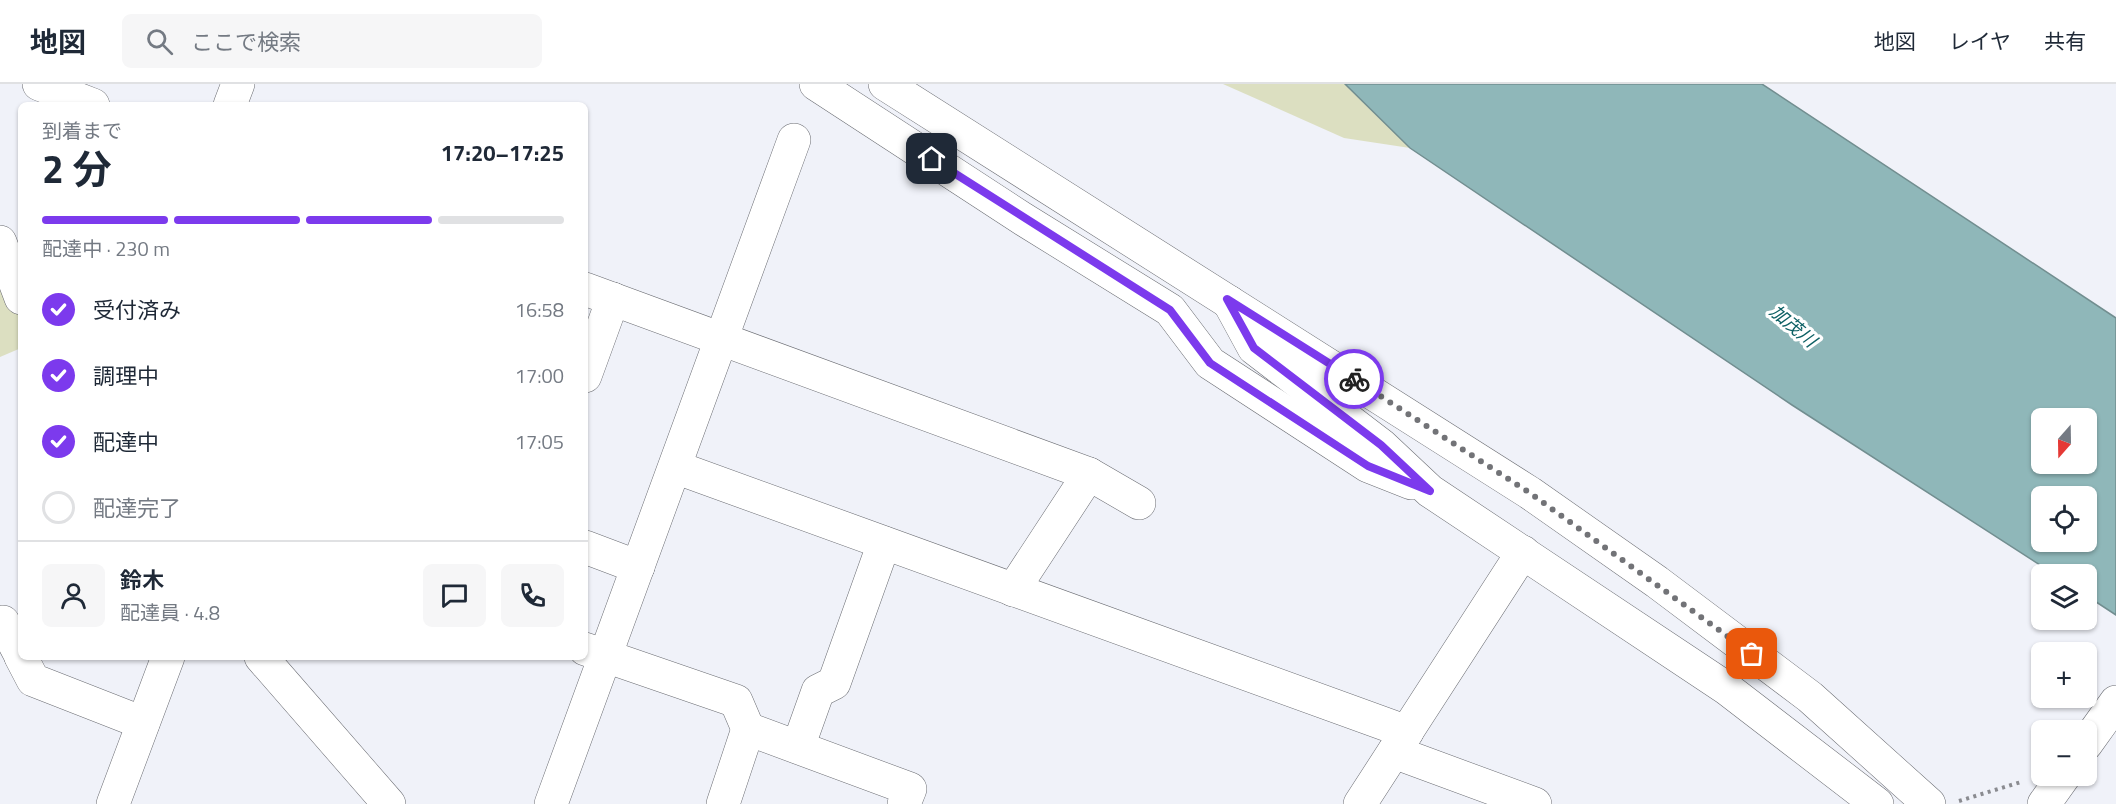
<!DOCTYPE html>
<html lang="ja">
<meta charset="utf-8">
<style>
:root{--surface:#fff;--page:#f6f6f7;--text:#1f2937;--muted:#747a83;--line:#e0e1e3;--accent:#7c3aed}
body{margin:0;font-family:"Titillium Web","Noto Sans JP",sans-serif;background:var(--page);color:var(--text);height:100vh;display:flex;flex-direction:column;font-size:22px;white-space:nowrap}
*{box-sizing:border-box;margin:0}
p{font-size:20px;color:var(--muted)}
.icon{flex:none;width:33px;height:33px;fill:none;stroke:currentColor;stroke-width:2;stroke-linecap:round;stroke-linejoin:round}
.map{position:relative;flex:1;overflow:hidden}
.panel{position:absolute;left:18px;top:18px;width:570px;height:558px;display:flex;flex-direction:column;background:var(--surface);border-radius:9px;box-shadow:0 2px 4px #0004}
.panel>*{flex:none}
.needle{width:39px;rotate:200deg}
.tools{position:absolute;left:2031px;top:324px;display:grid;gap:12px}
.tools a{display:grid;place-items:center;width:66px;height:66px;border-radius:9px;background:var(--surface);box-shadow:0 2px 4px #0004;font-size:30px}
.pin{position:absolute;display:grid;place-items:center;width:51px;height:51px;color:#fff;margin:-26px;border-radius:12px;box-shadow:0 3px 9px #0006}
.courier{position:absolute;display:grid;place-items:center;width:60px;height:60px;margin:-30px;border:4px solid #7c3aed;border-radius:50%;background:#fff;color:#222;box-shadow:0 2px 8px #0007}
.head em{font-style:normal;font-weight:700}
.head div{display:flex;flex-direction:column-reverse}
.head{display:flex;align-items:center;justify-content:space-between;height:102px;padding:0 24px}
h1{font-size:39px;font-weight:700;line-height:45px}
.bar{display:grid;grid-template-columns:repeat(4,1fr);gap:9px 6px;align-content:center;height:72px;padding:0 24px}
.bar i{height:8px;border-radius:4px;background:var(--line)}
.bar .selected{background:var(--accent)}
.bar p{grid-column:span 4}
.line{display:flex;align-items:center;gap:15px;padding:0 24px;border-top:2px solid var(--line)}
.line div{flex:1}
.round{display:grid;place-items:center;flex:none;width:63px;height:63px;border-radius:9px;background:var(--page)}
ol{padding:0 24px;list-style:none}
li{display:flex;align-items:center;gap:18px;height:66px}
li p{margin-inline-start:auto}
li .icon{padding:6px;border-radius:50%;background:var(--accent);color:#fff;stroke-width:4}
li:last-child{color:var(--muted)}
li i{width:33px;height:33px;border:3px solid var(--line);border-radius:50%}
header{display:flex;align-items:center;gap:36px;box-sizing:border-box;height:84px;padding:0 30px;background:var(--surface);border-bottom:2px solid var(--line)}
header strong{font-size:28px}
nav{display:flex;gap:33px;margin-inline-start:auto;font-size:21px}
.search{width:420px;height:54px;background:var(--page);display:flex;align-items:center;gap:15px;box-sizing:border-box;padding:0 21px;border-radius:9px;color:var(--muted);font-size:22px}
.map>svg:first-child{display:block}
</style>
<header>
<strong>地図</strong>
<div class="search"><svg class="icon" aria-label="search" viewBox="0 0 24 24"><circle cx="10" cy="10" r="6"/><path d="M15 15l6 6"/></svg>ここで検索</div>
<nav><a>地図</a><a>レイヤ</a><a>共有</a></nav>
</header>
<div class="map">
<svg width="2116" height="720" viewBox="0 0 2116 720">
<rect width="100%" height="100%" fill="#f0f2f9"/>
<g fill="#dcdfc1">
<path d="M1223,0H1345L1410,64L1344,54Z"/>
<path d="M0,158L21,214V264L0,273Z"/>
</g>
<path fill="#8fb7b9" stroke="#728e90" stroke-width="1.5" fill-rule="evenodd" d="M1345,0H1762L2116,234V531L2087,512L2086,490H2054L1792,321L1410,64ZM2042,334H2086V380H2042ZM2042,412H2086V458H2042Z"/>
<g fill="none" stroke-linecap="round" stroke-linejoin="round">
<g stroke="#6b6d73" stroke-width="34">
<g id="minor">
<path d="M39,0L93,21"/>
<path d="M816,0L1023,135L1170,226L1210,279L1368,382L1411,399"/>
<path d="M885,0L1530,409L1657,498L1810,613L1929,720"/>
<path d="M230,21L238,0"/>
<path d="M0,158L21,214"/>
<path d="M585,205L1089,390L1139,419"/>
<path d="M1229,218L1254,264L1381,361L1430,407L1726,604L1877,720"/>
<path d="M585,292L613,215"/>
<path d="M675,383L1407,648"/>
<path d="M585,463L638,483"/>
<path d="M1013,506L1089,390"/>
<path d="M3,538L21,572"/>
<path d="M585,565L736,617L748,645L910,705L904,720"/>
<path d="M21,573L33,596L143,639"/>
<path d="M261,573L389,720"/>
<path d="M798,663L818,607L834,599L884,459"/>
<path d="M1394,668L1535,720"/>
<path d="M113,720L168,573"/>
<path d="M551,720L794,56"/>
<path d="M723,720L748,645"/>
<path d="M1360,720L1523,468"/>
</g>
</g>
<g stroke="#6b6d73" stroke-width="34">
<g id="major">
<path d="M2086,660L2116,618"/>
<path d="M2044,720L2064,692"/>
</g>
</g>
<path stroke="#8a8b90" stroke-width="4" stroke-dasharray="3 4.5" stroke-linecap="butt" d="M1959,717L2021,698"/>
<use href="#minor" stroke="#fff" stroke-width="33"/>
<use href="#major" stroke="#fff" stroke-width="33"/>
</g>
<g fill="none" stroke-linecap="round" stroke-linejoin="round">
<path stroke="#727377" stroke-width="6" stroke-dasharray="0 10.8" d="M1354,295L1530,409L1752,570"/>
<path stroke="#7c3aed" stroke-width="8" d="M932,75L1170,226L1210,279L1368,382L1430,407L1381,361L1254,264L1227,215L1354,295"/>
</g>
<g text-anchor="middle" stroke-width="6" stroke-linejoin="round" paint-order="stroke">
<g font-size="18" font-style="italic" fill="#0e6165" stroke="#fff">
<text transform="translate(1793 242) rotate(40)" y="6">加茂川</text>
</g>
</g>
</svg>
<div class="tools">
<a><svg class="needle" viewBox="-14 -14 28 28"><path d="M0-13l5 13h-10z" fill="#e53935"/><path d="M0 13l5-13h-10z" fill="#747a83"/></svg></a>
<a><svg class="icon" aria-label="locate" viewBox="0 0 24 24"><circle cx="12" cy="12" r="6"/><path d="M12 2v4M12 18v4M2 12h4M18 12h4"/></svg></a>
<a><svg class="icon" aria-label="layers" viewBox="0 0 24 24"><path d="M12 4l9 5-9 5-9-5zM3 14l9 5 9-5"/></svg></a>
<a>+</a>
<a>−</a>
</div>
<div class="pin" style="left:1752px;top:570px;background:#ea580c"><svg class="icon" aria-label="bag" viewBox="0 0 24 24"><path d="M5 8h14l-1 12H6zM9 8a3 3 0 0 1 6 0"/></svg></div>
<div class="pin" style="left:932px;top:75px;background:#1f2937"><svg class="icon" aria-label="home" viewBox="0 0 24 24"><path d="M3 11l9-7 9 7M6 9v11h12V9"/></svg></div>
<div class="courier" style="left:1354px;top:295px"><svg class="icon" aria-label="bike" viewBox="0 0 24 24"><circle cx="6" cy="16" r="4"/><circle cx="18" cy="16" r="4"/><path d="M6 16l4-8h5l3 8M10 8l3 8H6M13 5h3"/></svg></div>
<section class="panel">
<div class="head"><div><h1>2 分</h1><p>到着まで</p></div><em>17:20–17:25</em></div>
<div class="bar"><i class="selected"></i><i class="selected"></i><i class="selected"></i><i></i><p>配達中 · 230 m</p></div>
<ol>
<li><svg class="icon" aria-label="check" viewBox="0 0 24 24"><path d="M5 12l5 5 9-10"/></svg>受付済み<p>16:58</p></li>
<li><svg class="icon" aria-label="check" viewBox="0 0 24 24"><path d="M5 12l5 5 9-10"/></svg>調理中<p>17:00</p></li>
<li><svg class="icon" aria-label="check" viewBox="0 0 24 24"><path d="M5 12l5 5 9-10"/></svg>配達中<p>17:05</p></li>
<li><i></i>配達完了</li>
</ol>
<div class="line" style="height:108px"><a class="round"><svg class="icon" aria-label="person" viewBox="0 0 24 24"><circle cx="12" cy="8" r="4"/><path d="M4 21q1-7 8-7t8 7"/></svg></a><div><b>鈴木</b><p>配達員 · 4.8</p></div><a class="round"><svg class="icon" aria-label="chat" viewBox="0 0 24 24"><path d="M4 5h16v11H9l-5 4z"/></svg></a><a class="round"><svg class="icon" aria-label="phone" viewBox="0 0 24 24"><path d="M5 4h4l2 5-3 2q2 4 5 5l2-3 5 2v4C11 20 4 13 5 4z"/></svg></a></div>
</section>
</div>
